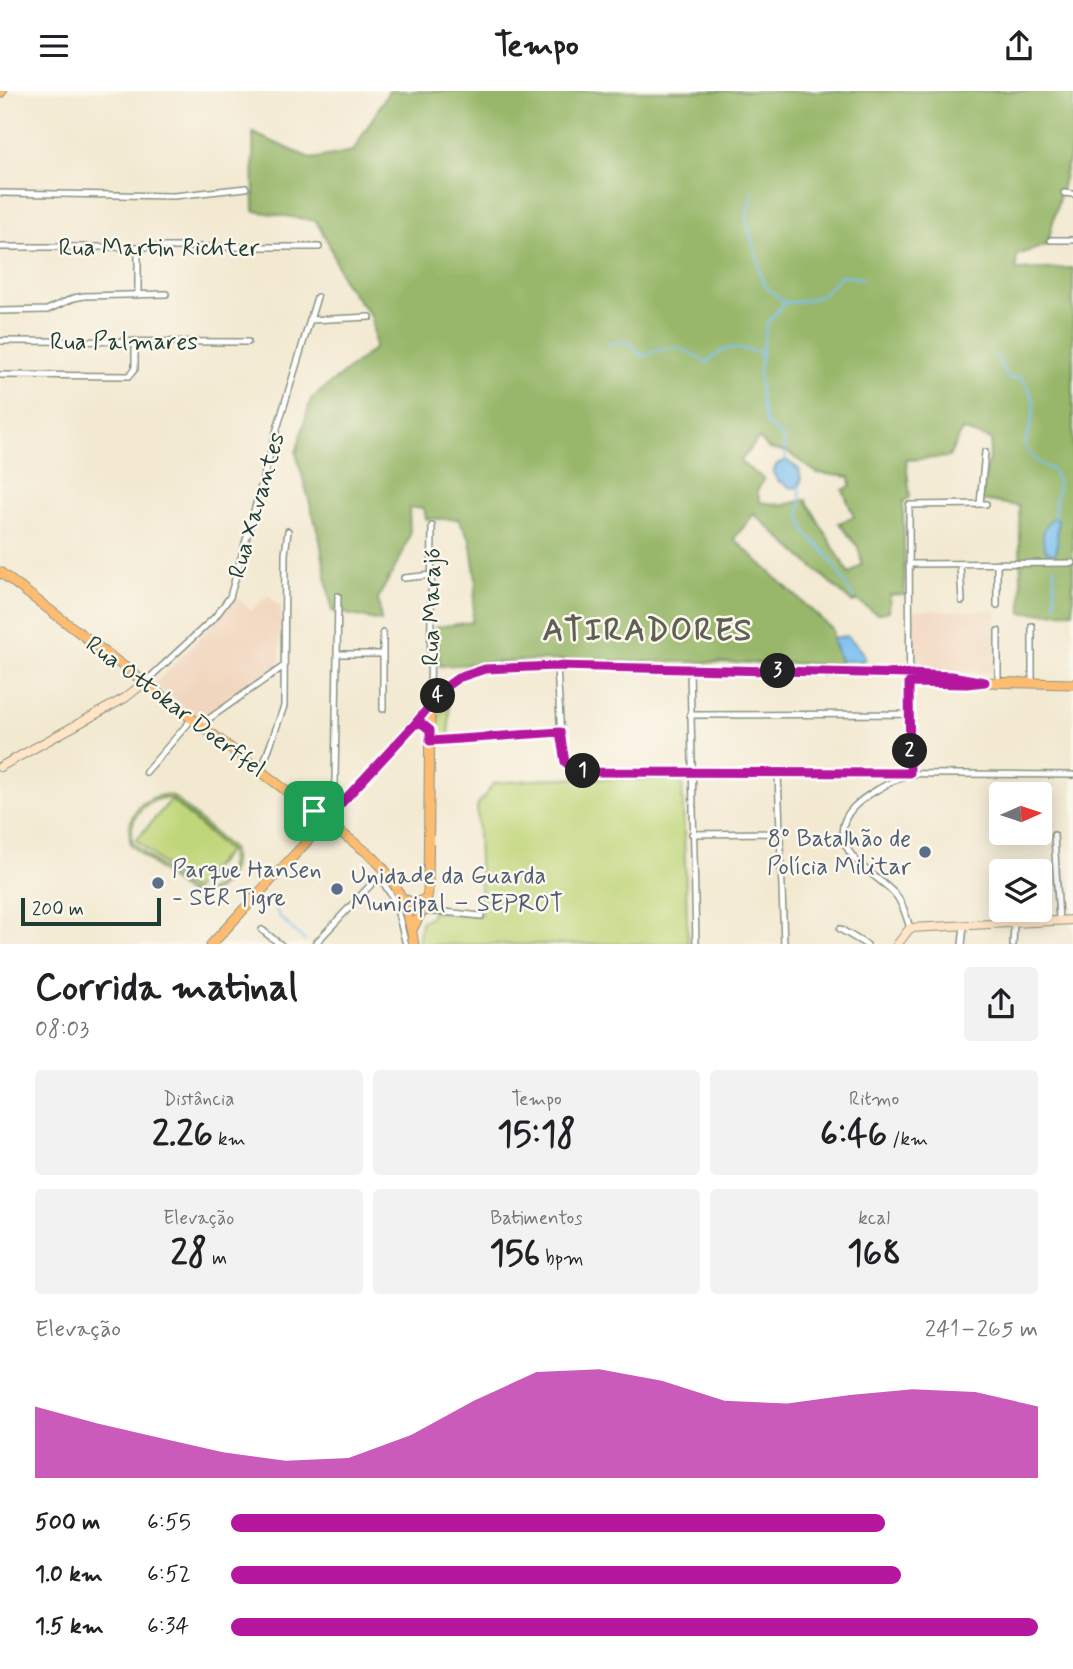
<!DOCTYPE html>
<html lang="pt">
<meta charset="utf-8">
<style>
body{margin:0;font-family:Mynerve,sans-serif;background:#f2f2f2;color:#202124;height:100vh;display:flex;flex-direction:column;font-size:26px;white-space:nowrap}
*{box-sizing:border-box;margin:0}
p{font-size:23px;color:#757577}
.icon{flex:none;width:38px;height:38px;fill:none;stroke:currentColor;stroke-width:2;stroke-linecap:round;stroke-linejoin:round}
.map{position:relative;height:853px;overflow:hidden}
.drawer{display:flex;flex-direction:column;background:#fff;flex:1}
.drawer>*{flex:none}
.needle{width:46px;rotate:87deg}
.controls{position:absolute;left:989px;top:691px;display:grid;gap:14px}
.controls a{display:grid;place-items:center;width:63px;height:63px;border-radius:7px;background:#fff;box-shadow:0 4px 18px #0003;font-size:35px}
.scale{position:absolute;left:21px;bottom:18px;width:140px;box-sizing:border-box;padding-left:7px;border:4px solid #1f3d34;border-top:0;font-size:19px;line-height:24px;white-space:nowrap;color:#1f3d34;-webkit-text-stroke:5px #fbf7ec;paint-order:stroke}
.pin{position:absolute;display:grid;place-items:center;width:60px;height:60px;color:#fff;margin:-30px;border-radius:14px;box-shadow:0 4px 10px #0006}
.km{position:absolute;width:35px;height:35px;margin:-18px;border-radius:50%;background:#222;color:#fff;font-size:19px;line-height:35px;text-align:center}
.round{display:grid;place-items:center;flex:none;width:74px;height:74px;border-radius:7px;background:#f2f2f2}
.overview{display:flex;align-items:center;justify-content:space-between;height:119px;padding:0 35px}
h1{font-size:38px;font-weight:800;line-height:52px}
.metrics{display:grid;grid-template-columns:repeat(3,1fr);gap:10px;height:119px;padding:7px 35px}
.metrics div{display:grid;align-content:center;border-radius:7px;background:#f2f2f2;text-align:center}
.metrics b{font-size:35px;font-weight:800}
.metrics small{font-size:19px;font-weight:400}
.metrics p{font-size:19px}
.chart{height:196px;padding:14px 35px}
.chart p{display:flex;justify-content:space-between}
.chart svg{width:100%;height:126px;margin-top:7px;fill:#b5179e;opacity:.7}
ul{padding:0 35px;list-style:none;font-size:23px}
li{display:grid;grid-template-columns:112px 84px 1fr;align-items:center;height:52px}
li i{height:18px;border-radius:9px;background:#b5179e}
header{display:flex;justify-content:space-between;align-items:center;height:91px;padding:0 35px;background:#fff;font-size:32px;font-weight:800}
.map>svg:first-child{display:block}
.built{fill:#f1d5bd}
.green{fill:#c0d67a;stroke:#708a57;stroke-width:2;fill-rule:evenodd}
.forest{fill:#98b76a;stroke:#5c7a4f;stroke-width:2;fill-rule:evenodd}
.water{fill:#7abff1;stroke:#4c7e92;stroke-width:2}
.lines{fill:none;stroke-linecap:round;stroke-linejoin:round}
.stream{stroke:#7abff1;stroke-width:2}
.street-casing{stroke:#899382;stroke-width:8}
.secondary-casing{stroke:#899382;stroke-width:10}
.primary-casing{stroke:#899382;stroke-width:11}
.street{stroke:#fff;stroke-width:5}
.secondary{stroke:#ffe4c6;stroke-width:8}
.primary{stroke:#febc70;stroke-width:9}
.route-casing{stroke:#fff;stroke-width:14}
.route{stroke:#b5179e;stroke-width:9}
.service-dot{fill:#5c6f8a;stroke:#fbf7ec;stroke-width:2.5}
.labels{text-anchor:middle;stroke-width:5;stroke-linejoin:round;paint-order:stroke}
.street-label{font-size:24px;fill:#1f3d34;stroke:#fbf7ec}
.service-label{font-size:24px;fill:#4e5e75;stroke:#fbf7ec;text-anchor:start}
.district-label{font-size:32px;font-weight:bold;letter-spacing:2px;fill:#5f5f55;stroke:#fbf7ec}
</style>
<header><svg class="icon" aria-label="menu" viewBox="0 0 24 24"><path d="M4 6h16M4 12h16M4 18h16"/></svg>Tempo<svg class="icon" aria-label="share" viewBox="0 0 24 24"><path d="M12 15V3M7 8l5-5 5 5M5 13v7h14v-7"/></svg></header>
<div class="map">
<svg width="1073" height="854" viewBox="0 0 1073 854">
<rect width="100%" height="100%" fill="#fbf7ec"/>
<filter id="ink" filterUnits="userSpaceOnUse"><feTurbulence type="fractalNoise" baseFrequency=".0143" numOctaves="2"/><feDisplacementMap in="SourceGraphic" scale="14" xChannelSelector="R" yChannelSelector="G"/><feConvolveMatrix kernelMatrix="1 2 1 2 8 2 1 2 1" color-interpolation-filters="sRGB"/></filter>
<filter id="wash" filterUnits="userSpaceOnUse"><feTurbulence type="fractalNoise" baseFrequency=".00686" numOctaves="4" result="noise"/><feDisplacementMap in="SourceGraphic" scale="28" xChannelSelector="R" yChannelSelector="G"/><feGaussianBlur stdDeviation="1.57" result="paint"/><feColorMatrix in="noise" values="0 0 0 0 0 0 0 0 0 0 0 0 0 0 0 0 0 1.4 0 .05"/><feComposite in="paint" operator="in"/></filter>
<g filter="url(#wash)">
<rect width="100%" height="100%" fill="#f3e9d1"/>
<path class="built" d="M 234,503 L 251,520 L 268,504 L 281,517 L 280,569 L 279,573 L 205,629 L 201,629 L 154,593 L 218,529 Z
M 912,519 L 996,520 L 997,582 L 919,579 L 914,571 Z"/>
<path class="green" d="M 449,615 L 449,645 L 434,645 L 434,630 Z
M 557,687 L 682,689 L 688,853 L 418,854 L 421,831 L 431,825 L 431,821 L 481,825 L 477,715 L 494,692 Z
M 163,704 L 173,705 L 233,759 C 236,787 219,805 191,806 L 131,754 C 125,728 137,709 163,704 ZM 163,707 L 172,708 L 230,760 C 233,785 217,803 192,803 L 133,752 C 128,729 140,712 163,707 Z
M 171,709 L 228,760 L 193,800 L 136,749 Z"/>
<path class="forest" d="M 389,0 L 1073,0 L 1073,52 L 1047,154 L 1017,164 L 1016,179 L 1073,177 L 1073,521 L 1022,522 L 1019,415 L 981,409 L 992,349 L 962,339 L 949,366 L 906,369 L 910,406 L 903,411 L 905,504 L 890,504 L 889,520 L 877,523 L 856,509 L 853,512 L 754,423 L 734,448 L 833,539 L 833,551 L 841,573 L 531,569 L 440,575 L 436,536 L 472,531 L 476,489 L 470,448 L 458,428 L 426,428 L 424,417 L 409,417 L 410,443 L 402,464 L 378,507 L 381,530 L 332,520 L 320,449 L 296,362 L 311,308 L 375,257 L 372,226 L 343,190 L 329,153 L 316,130 L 254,120 L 253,42 L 312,68 L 353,60 ZM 759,347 L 769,358 L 787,361 L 817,382 L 850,386 L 851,395 L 843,399 L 854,426 L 839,432 L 858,456 L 862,473 L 849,483 L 806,409 L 783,414 L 760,411 L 757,400 L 764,388 L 740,371 Z"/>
<path class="water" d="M 786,369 L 799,378 L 801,389 L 799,396 L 791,397 L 777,389 L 773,381 L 777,373 Z
M 1054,426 L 1058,429 L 1057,460 L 1053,463 L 1047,461 C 1040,448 1042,435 1054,426 Z
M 846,545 C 855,551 861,557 865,567 L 864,570 L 840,570 L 833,550 L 834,547 Z"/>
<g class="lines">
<path class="stream" d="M 753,99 L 746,127 L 764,194 L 784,211
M 609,253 L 629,250 L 642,265 C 674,254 677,251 706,272 C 731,250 732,258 761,261
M 996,265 L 1008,287 L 1021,287 C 1043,313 1032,325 1025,354 L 1034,368 L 1054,381 L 1058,392 L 1054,426
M 786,369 L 784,348 L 766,332 L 761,311 L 759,278 L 767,232 L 785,212 C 817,208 820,209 841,184 L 862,188
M 799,396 L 801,410 L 799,424 L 807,443 L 827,463 L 854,507
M 1053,463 L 1053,468
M 1054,476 L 1055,513
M 273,811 L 279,825 L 305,850"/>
</g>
</g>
<g filter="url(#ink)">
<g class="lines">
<defs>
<path id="street" d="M 0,102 L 174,105 L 246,97
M 1064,102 L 1073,103
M 1051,149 L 1073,149
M 0,156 L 319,156
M 138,204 L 138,156
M 0,220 L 47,219 L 74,207 L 84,205 L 166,203
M 310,229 L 370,226
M 0,250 L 248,251
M 0,284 L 129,285 L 135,278 L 135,250
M 980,413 L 985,361
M 909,473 L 1073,472
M 960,473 L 962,510
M 404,487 L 432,484
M 997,514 L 997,472
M 1032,535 L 1032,592
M 998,540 L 998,591
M 383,542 L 383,618
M 337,563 L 383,563
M 557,575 L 562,665 L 569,676 L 580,680 L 1073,684
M 690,578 L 696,854
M 144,592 L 215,526 L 230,506 L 277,338 L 317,206
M 909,592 L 973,593
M 430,611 L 432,435
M 690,624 L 910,623
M 200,634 L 284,575
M 430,650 L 560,641
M 261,680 L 284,615 L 285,463 L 288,440
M 146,681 L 192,628
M 778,682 L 784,854
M 910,683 L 909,414 L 986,413
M 906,684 C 875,699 818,724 854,767 C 866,781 883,790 895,803 C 903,812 906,825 910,837
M 335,719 L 329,706 L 335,690 L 338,505
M 692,743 L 780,742
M 1054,744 L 1059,829
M 379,785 L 395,810 L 406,854
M 422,821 L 444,821 L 481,825
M 840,838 L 867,854
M 262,839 L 281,854
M 314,854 L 379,785 L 390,784
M 962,854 L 964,834
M 1013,854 L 1014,832"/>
<path id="secondary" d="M 0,676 L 125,607 L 144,592
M 897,854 L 910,837 L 1073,829"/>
<path id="primary" d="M 0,2 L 2,0
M 0,481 L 373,766 C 398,791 409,819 414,854
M 403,808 L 415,812 L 427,807
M 412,839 L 424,816 L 428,801 L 430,614
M 211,854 C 271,788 333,724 392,658 C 412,637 438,597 462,585 C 491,571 526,575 557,575 L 935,584 L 985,591 L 1073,593"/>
</defs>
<use href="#street" class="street-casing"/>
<use href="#secondary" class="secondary-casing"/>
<use href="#primary" class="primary-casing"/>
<use href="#street" class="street"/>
<use href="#secondary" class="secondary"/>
<use href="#primary" class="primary"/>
</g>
</g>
<g class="lines" filter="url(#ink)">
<defs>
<path id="route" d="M 314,720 L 335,719 L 414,634 L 421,632 L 430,639 L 430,650 L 560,641 L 565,671 L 575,679 L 587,681 L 910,682 L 909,592 L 967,593 L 985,591 L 952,585 L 909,583 L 556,575 L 485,578 L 458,587 L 444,597 L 414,634 L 326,729 L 314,720"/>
</defs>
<use href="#route" class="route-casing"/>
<use href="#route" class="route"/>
</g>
<g class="service-dot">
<circle cx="925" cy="761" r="7"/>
<circle cx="158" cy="792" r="7"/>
<circle cx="337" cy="798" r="7"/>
</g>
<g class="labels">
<g class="street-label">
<text x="159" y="164">Rua Martin Richter</text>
<text x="124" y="258">Rua Palmares</text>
<text transform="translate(256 414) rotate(-74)" y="8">Rua Xavantes</text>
<text transform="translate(431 516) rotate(-89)" y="8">Rua Marajó</text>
<text transform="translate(176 615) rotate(37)" y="8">Rua Ottokar Doerffel</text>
</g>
<g class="service-label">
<text x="911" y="755" text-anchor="end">8º Batalhão de<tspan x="911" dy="28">Polícia Militar</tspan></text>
<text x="172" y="786">Parque Hansen<tspan x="172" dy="28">- SER Tigre</tspan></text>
<text x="351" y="792">Unidade da Guarda<tspan x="351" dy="28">Municipal – SEPROT</tspan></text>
</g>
<g class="district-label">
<text x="648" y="549">ATIRADORES</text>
</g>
</g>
</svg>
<div class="controls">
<a><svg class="needle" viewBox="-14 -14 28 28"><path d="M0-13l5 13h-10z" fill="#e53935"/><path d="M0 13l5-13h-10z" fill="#757577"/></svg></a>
<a><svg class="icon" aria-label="layers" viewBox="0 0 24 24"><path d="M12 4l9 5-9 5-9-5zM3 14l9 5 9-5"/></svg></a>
</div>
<div class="scale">200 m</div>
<div class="pin" style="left:314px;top:720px;background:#1e9e55"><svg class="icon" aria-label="arrive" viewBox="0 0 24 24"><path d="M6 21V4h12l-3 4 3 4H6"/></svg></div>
<b class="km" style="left:583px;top:680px">1</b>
<b class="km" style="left:910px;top:660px">2</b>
<b class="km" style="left:778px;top:580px">3</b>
<b class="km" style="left:438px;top:605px">4</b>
</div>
<section class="drawer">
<div class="overview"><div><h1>Corrida matinal</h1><p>08:03</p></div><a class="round"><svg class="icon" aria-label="share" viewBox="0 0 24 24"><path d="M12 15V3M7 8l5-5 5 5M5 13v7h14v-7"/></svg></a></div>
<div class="metrics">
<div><p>Distância</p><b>2.26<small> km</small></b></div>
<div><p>Tempo</p><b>15:18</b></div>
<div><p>Ritmo</p><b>6:46<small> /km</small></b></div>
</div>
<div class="metrics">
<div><p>Elevação</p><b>28<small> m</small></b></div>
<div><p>Batimentos</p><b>156<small> bpm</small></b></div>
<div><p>kcal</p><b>168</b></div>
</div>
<div class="chart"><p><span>Elevação</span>241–265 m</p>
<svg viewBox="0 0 160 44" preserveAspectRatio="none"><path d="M0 44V19L10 25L20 30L30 35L40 38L50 37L60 29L70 17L80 7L90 6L100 10L110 17L120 18L130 15L140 13L150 14L160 19V44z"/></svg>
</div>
<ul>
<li><b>500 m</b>6:55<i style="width:81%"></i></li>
<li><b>1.0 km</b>6:52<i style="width:83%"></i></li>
<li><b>1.5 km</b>6:34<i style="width:100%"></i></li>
</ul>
</section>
